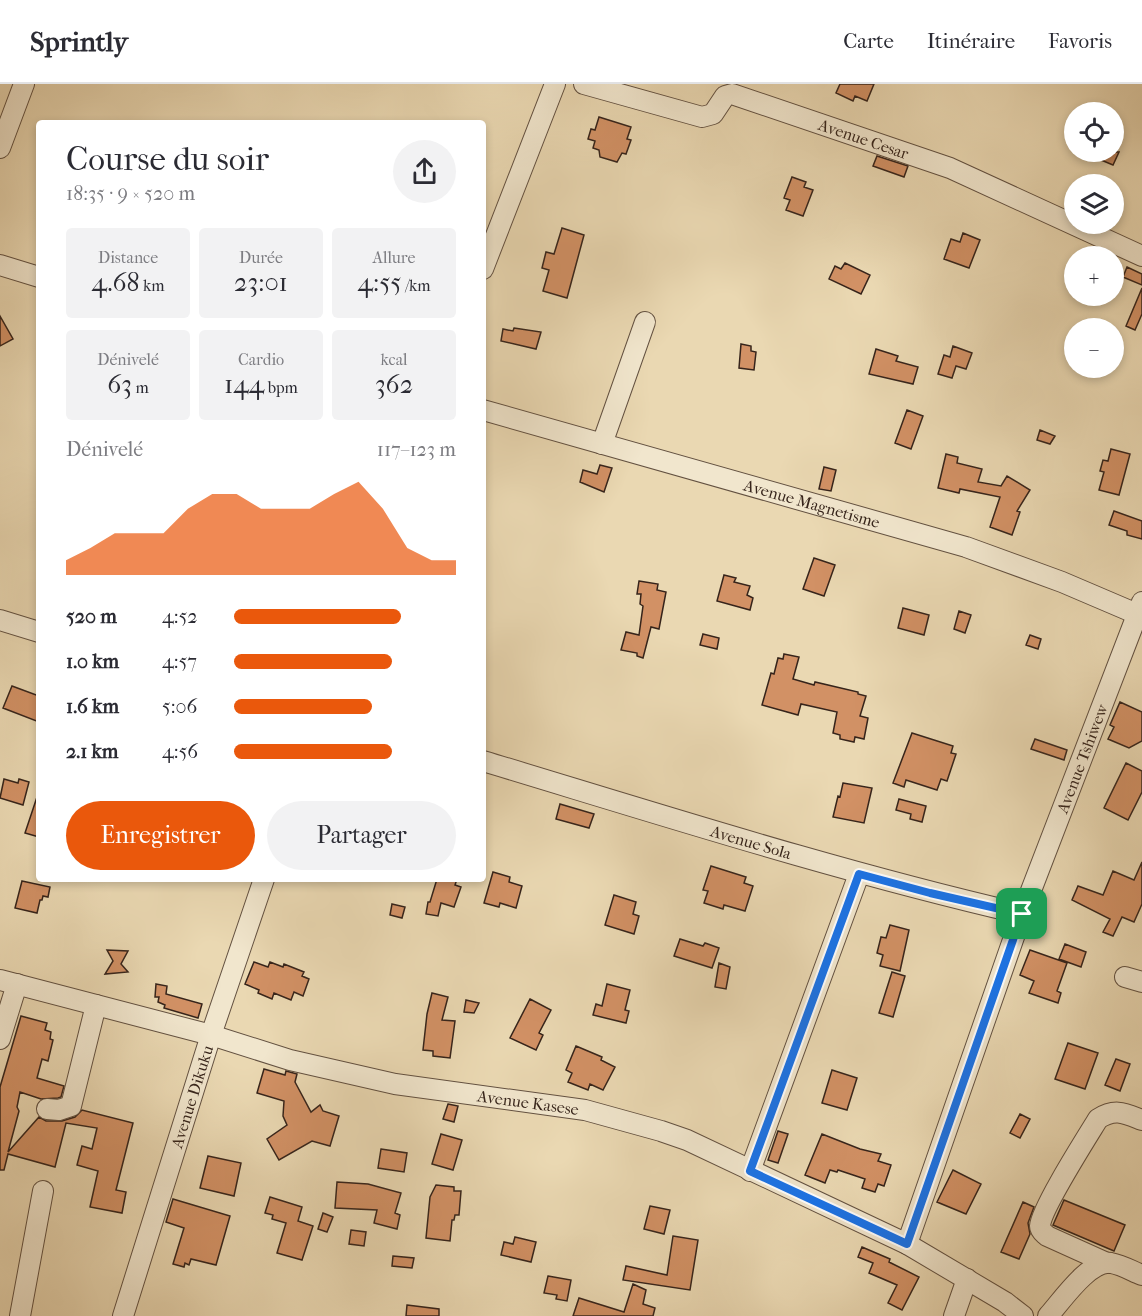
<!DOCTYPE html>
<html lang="fr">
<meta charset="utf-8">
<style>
body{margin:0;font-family:"IM FELL French Canon",serif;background:#f2f2f3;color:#2b2b33;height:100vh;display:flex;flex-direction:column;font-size:22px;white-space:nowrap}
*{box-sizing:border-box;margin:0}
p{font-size:20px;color:#7c7c81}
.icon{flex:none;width:33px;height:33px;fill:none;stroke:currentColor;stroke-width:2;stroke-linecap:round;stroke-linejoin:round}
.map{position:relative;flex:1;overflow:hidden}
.drawer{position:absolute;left:36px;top:36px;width:450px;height:762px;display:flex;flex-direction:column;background:#fff;border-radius:6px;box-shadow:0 3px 9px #0003}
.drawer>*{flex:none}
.controls{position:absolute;left:1064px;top:18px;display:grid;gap:12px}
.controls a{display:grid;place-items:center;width:60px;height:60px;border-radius:50%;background:#fff;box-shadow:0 3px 9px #0003;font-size:30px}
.pin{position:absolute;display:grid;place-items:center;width:51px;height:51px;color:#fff;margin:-26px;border-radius:12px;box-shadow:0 3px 9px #0006}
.round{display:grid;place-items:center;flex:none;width:63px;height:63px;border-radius:32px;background:#f2f2f3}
.headline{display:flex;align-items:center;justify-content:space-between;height:102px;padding:0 30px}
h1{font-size:33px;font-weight:600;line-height:45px}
.metrics{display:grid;grid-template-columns:repeat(3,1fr);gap:9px;height:102px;padding:6px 30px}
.metrics div{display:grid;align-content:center;border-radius:6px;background:#f2f2f3;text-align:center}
.metrics b{font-size:26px;font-weight:600}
.metrics small{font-size:16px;font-weight:400}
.metrics p{font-size:16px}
.chart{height:168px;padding:12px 30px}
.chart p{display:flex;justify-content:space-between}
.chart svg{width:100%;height:108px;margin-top:6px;fill:#ea580c;opacity:.7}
.action{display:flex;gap:12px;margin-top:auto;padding:12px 30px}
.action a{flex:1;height:69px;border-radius:36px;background:#ea580c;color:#fff;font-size:24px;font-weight:600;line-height:69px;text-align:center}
.action a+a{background:#f2f2f3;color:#2b2b33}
ul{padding:0 30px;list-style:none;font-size:20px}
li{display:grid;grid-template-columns:96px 72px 1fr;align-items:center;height:45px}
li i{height:15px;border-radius:8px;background:#ea580c}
header{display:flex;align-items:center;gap:36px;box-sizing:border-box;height:84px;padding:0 30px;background:#fff;border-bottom:2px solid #e1e1e2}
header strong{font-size:28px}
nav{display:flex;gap:33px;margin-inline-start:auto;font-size:21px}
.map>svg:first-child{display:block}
.building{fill:#d29165;stroke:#36241b;stroke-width:1.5}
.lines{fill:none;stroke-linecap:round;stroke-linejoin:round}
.minor-casing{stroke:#635141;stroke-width:22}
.minor{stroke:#f1e6cd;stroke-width:20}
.route-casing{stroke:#fff;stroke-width:12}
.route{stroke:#1a73e8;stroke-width:8}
.labels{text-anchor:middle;stroke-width:4.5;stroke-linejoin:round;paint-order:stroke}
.street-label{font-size:16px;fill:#36241b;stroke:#f1e6cd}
</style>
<header>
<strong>Sprintly</strong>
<nav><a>Carte</a><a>Itinéraire</a><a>Favoris</a></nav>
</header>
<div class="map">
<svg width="1142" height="1232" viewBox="0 0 1142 1232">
<rect width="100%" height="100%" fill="#ead8b2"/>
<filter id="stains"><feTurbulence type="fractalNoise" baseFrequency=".00333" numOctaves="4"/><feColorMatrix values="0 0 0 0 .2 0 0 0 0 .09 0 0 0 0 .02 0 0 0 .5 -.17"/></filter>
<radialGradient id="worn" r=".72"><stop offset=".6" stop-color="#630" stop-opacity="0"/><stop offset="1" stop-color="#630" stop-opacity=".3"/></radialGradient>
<path class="building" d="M 840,0 L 874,0 L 867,17 L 855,12 L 853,17 L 836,9 Z
M 599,33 L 631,43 L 627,55 L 631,56 L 626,70 L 622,69 L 617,78 L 600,73 L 599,66 L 593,64 L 595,57 L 588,55 L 591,45 L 595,46 Z
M 1082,68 L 1119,68 L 1113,81 Z
M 877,72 L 908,82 L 904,93 L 873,82 Z
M 792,93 L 806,98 L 804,103 L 813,106 L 803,132 L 786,126 L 790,116 L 784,114 Z
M 562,144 L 584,151 L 567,214 L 543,207 L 549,186 L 542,184 L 546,168 L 554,170 Z
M 963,149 L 980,156 L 969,184 L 944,175 L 951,155 L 960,158 Z
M 845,179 L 870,191 L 861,210 L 829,195 L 835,182 L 841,185 Z
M 1127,183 L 1142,190 L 1142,201 L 1123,193 Z
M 1142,204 L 1142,230 L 1135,246 L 1126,242 Z
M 0,232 L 13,255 L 0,262 Z
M 514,244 L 541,248 L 536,265 L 501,257 L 503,245 L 513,247 Z
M 741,260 L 751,262 L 751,267 L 756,268 L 754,286 L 739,284 Z
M 953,262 L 972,269 L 966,285 L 956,282 L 952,294 L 938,290 L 944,271 L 950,273 Z
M 876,265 L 898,272 L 896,277 L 918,283 L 913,300 L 869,290 Z
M 907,326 L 923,332 L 911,365 L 895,359 Z
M 1040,346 L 1055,352 L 1050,360 L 1037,356 Z
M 1111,365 L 1130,370 L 1119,411 L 1099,406 L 1104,388 L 1100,387 L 1103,376 L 1108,377 Z
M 946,370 L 958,373 L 957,379 L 982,385 L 978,398 L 1001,402 L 1007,392 L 1030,406 L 1017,427 L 1020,428 L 1012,451 L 990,443 L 1000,413 L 960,405 L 959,409 L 938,404 Z
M 600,381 L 612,384 L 604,408 L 580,398 L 583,386 L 597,390 Z
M 824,383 L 836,386 L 831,407 L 819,405 Z
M 1114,427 L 1142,437 L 1142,455 L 1127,451 L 1127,447 L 1109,441 Z
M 814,474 L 835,481 L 824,512 L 803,505 Z
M 724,491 L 736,494 L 734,498 L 750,502 L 747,511 L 753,514 L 750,526 L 717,517 Z
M 639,497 L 658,500 L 657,506 L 666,508 L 659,545 L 651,543 L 643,574 L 637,572 L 637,569 L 621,566 L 626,548 L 639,551 L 643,522 L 640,520 L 641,510 L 637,510 Z
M 903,524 L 929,531 L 924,551 L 898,544 Z
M 959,527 L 971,531 L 965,549 L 954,545 Z
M 703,550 L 719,554 L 717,565 L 700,561 Z
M 1030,551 L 1041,555 L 1038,565 L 1026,561 Z
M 784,570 L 799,573 L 793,595 L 814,601 L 815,598 L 858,608 L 858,610 L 866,612 L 860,632 L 868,634 L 864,655 L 855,653 L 854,658 L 840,655 L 840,651 L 833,649 L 837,628 L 801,620 L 798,631 L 762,621 L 771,589 L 774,590 L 778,574 L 783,575 Z
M 12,602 L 39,612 L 39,638 L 3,624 Z
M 1120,618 L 1142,628 L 1142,657 L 1129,664 L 1108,655 L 1114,643 L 1110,641 Z
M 912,649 L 953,662 L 951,669 L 956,670 L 947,697 L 941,695 L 937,706 L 906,696 L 904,703 L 893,699 Z
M 1035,655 L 1067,666 L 1064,676 L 1031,665 Z
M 1126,679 L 1142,687 L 1142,708 L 1128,736 L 1104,724 Z
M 4,695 L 18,699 L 19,695 L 29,698 L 23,721 L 0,714 Z
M 843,699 L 872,704 L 864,739 L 833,733 L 838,712 L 840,713 Z
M 37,713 L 39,713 L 39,753 L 25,749 Z
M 899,715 L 926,722 L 922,738 L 910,735 L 911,730 L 896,726 Z
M 560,720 L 594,730 L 589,744 L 556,735 Z
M 1142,778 L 1142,820 L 1134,838 L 1122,833 L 1113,852 L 1103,848 L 1110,835 L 1072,816 L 1078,802 L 1103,811 L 1113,787 L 1134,796 Z
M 711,782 L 746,793 L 744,799 L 753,802 L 745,827 L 724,821 L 723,825 L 704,819 L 708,807 L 703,806 Z
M 493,788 L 510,793 L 509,798 L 522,802 L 516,824 L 500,819 L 499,823 L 484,819 Z
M 437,795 L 457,795 L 455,801 L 461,803 L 454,823 L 441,819 L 438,832 L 426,830 L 428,818 L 430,818 Z
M 22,797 L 50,803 L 48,813 L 43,812 L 42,816 L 40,816 L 37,829 L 15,824 Z
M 614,811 L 636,818 L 633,830 L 639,832 L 634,850 L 605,841 Z
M 392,820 L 405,823 L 402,834 L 390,831 Z
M 890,841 L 909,846 L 900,887 L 880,882 L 883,871 L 877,869 L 881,853 L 886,854 Z
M 680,855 L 703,862 L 705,859 L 719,864 L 712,884 L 674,872 Z
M 1065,860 L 1086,868 L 1081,883 L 1059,875 Z
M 107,866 L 128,867 L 121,880 L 128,888 L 105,890 L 113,877 Z
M 1030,866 L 1067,879 L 1057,907 L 1061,909 L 1058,919 L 1029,909 L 1034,897 L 1020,891 Z
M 254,878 L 268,883 L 270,878 L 283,883 L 284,880 L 304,888 L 302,892 L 309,895 L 303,912 L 294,908 L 291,916 L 274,909 L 272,915 L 258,909 L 259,906 L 245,900 Z
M 719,879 L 730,883 L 726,905 L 715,903 Z
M 892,888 L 905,892 L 893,933 L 879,929 Z
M 156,900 L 167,902 L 166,910 L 202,920 L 198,934 L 164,924 L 165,921 L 158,918 L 159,913 L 155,913 Z
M 607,900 L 630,906 L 625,926 L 629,927 L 626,939 L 593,931 L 596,920 L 602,922 Z
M 432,909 L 448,913 L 442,936 L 455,937 L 450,974 L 433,972 L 433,967 L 423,966 L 427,930 Z
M 530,915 L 551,926 L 539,949 L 543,951 L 536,966 L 510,954 Z
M 466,916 L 479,919 L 474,929 L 464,928 Z
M 21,932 L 47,939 L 45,946 L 51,948 L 50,955 L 53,956 L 48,977 L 42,975 L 37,994 L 64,1002 L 61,1013 L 58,1014 L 41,1015 L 20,1008 L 17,1023 L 19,1027 L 8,1068 L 39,1033 L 46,1037 L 62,1037 L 75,1033 L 82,1026 L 133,1039 L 116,1106 L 126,1108 L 122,1129 L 90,1123 L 98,1087 L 77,1081 L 82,1062 L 92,1065 L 97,1044 L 66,1039 L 55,1083 L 8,1070 L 4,1086 L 0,1086 L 0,1003 Z
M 1068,959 L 1098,969 L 1085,1005 L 1055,995 Z
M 576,962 L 602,973 L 601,976 L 615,983 L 603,1006 L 590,1000 L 588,1006 L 568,998 L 572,989 L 566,986 Z
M 1116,975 L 1130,980 L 1120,1007 L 1105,1001 Z
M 264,985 L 285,991 L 286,987 L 297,990 L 295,998 L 311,1028 L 320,1021 L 323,1027 L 339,1032 L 330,1062 L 312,1057 L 279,1076 L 267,1055 L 287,1041 L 283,1032 L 284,1017 L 257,1009 Z
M 832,986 L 857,994 L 847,1026 L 822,1019 Z
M 448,1020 L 458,1022 L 454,1038 L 443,1035 Z
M 1020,1030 L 1030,1035 L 1020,1054 L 1010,1049 Z
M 778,1047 L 788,1050 L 778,1079 L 768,1076 Z
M 441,1050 L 462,1056 L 453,1086 L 432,1080 Z
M 822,1050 L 860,1065 L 881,1070 L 878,1077 L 891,1081 L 884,1102 L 878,1100 L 875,1108 L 862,1104 L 865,1095 L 838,1086 L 837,1088 L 830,1086 L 825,1099 L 805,1091 Z
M 381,1065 L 407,1069 L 404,1088 L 378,1084 Z
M 208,1072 L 241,1079 L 234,1112 L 200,1104 Z
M 953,1086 L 981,1100 L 966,1130 L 937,1118 Z
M 337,1098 L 368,1100 L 401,1109 L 395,1129 L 400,1131 L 397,1145 L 374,1139 L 377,1126 L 335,1124 Z
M 436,1101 L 454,1103 L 454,1107 L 461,1107 L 459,1131 L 455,1131 L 454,1136 L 452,1136 L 450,1157 L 426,1154 L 430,1113 Z
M 270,1113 L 302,1123 L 298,1137 L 313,1142 L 302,1176 L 277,1169 L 286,1139 L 272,1135 L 273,1131 L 265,1129 Z
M 173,1115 L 230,1132 L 216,1181 L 191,1175 L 189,1181 L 185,1179 L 184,1183 L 173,1180 L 184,1144 L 166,1138 Z
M 1064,1116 L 1125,1141 L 1114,1167 L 1053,1141 Z
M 1023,1118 L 1034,1123 L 1028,1139 L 1030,1150 L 1019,1175 L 1001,1168 Z
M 650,1122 L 670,1126 L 664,1150 L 644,1145 Z
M 323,1129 L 333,1133 L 327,1148 L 318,1145 Z
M 351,1146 L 366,1148 L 364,1162 L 349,1160 Z
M 673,1152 L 698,1156 L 690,1206 L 623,1196 L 626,1182 L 667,1191 Z
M 515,1153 L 536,1158 L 531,1178 L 501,1171 L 504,1158 L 513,1160 Z
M 862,1163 L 890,1175 L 889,1178 L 919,1193 L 902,1226 L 888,1219 L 897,1201 L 869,1189 L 873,1179 L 858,1173 Z
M 393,1172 L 414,1174 L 412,1184 L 392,1182 Z
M 548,1192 L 571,1196 L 567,1217 L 556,1215 L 557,1211 L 544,1209 Z
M 633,1200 L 646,1206 L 643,1220 L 655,1224 L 653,1232 L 573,1232 L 579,1214 L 624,1228 Z
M 407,1221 L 439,1225 L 439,1232 L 406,1232 Z"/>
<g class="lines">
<defs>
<g id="minor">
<path id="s1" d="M 584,0 L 702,33 L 713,30 L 725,12 L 732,10 L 950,84 L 1142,172"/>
<path d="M 0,64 L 24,0"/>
<path d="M 0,181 L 39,193"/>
<path d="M 483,185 L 555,0"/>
<path id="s2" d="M 483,326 L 966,463 L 1062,498 L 1137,530"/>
<path d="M 602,360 L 645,238"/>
<path d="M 0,536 L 39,548"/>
<path id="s3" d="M 483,677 C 662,731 840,788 1022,830"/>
<path d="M 1125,893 L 1142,898"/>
<path id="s4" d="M 0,896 L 211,951 L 290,976 L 395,1000 L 585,1026 L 661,1047 L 687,1056 L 907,1160 L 1005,1218 L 1023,1232"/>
<path d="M 0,955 L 17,900"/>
<path d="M 47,1025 L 59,1026 L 71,1022 L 96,921"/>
<path d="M 750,1087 L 859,790"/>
<path id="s5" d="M 907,1160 L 1022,830 L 1142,518"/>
<path d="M 1107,1179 L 1047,1152 C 1044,1149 1040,1147 1040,1142 C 1041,1125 1087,1053 1098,1035 C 1115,1024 1124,1029 1142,1036"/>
<path d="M 20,1232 L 43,1107"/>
<path id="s6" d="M 123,1232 L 211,951 L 264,795"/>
<path d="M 954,1232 L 967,1195"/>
<path d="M 1048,1232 C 1061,1218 1089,1176 1111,1179 C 1122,1181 1132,1187 1142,1191"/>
</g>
</defs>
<use href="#minor" class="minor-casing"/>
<use href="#minor" class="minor"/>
</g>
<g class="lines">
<defs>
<path id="route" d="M 859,790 L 930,809 L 1022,830 L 907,1160 L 750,1087 Z"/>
</defs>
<use href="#route" class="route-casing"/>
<use href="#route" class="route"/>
</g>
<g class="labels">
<g class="street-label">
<text dy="6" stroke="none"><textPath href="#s1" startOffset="302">Avenue Cesar</textPath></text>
<text dy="6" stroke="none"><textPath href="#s2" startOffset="342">Avenue Magnetisme</textPath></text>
<text dy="6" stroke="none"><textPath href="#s5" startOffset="516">Avenue Tshiwew</textPath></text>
<text dy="6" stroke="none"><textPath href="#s3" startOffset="280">Avenue Sola</textPath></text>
<text dy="6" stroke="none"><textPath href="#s6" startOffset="230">Avenue Dikuku</textPath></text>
<text dy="6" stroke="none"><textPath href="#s4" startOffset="543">Avenue Kasese</textPath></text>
</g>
</g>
<rect width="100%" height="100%" filter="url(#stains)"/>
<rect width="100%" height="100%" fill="url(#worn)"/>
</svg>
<div class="controls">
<a><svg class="icon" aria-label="locate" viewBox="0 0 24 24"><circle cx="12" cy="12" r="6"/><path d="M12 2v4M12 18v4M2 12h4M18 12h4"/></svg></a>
<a><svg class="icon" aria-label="layers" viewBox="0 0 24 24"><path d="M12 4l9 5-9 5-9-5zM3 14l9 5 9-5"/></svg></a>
<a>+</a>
<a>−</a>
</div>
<div class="pin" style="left:1022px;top:830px;background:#1e9e55"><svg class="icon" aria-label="arrive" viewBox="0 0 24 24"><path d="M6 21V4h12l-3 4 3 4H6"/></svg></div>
<section class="drawer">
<div class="headline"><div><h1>Course du soir</h1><p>18:35 · 9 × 520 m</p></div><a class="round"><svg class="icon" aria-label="share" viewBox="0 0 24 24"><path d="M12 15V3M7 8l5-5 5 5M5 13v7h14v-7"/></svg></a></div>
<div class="metrics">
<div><p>Distance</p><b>4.68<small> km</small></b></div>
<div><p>Durée</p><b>23:01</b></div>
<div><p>Allure</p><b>4:55<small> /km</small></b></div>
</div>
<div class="metrics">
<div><p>Dénivelé</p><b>63<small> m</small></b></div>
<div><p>Cardio</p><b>144<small> bpm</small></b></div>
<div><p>kcal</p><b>362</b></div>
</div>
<div class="chart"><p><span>Dénivelé</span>117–123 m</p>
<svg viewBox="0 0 160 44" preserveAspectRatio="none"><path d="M0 44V38L10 33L20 27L30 27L40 27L50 17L60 11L70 11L80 17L90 17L100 17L110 11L120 6L130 17L140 33L150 38L160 38V44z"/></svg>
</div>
<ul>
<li><b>520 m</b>4:52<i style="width:75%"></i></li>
<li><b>1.0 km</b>4:57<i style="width:71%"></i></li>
<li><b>1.6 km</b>5:06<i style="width:62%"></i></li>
<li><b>2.1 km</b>4:56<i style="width:71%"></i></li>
</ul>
<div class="action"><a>Enregistrer</a><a>Partager</a></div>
</section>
</div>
